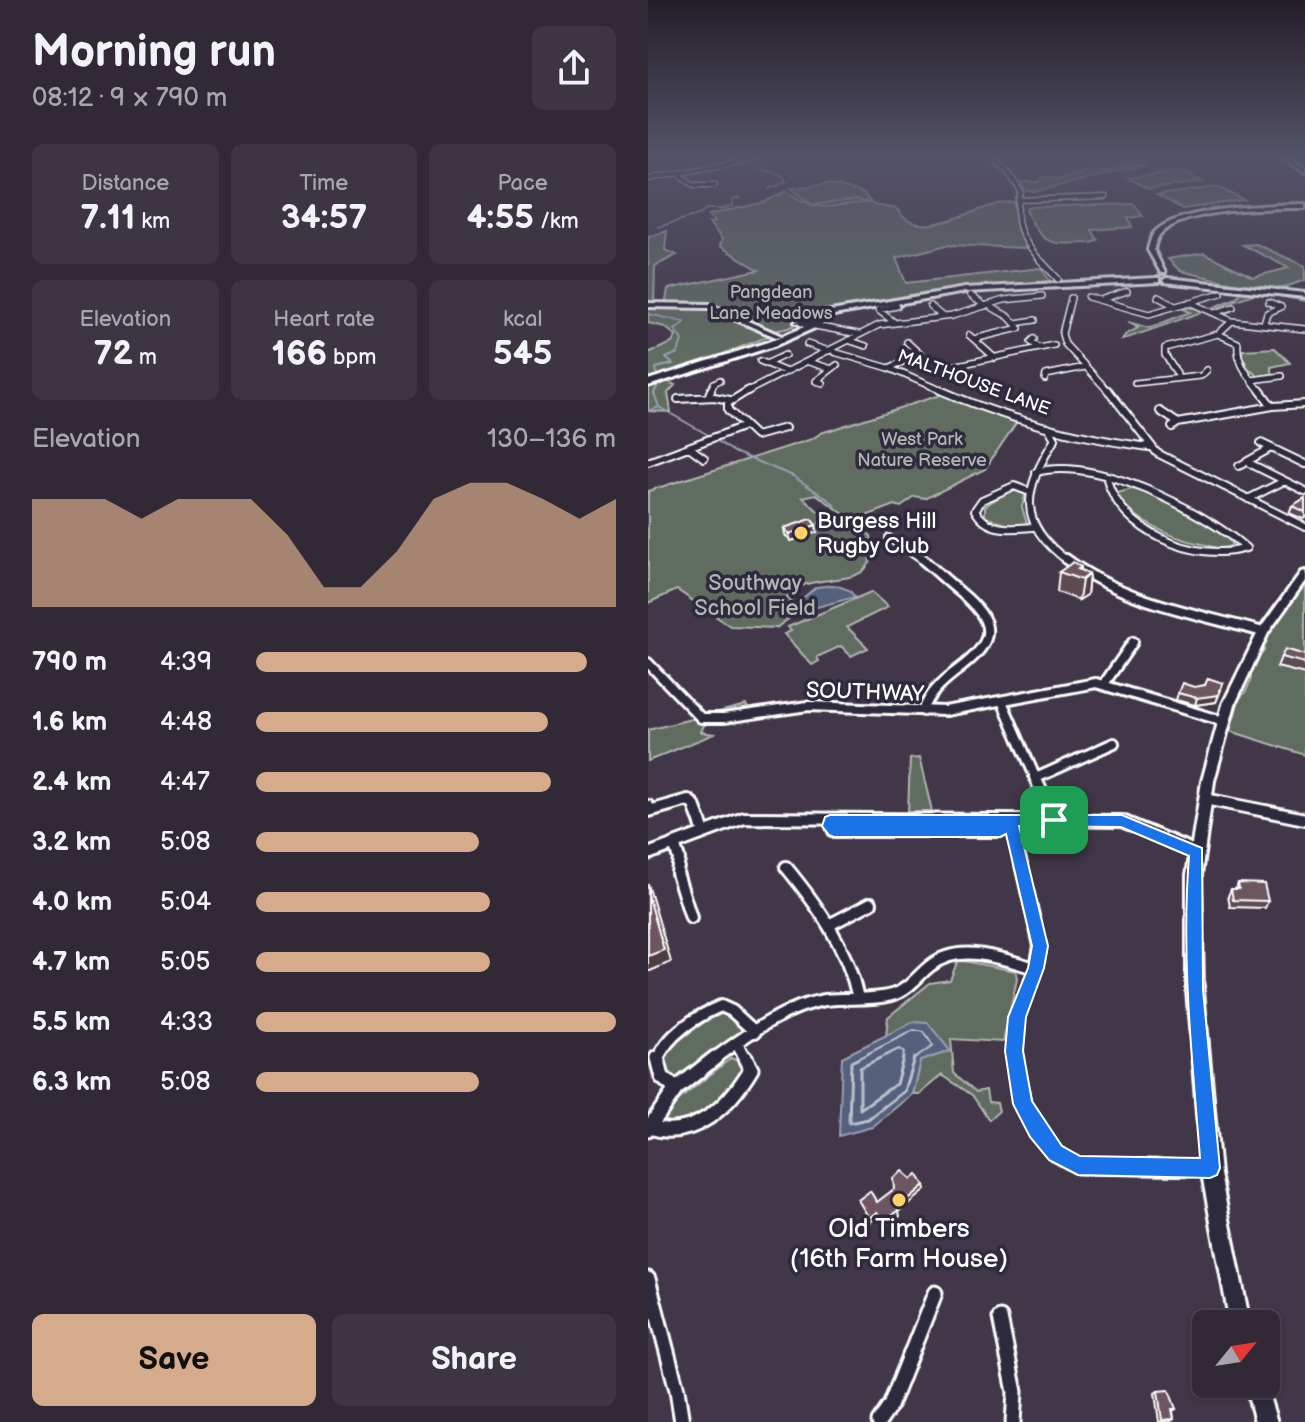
<!DOCTYPE html>
<meta charset="utf-8">
<style>
body{margin:0;font-family:"Balsamiq Sans",sans-serif;background:#3d3542;color:#f1f3f6;height:100vh;display:flex;flex-direction:column;font-size:30px;white-space:nowrap}
*{box-sizing:border-box;margin:0}
p{font-size:26px;color:#a8a6ad}
.icon{flex:none;width:44px;height:44px;fill:none;stroke:currentColor;stroke-width:2;stroke-linecap:round;stroke-linejoin:round}
.map{position:relative;flex:1;overflow:hidden}
.panel{display:flex;flex-direction:column;background:#322936;width:648px}
.panel>*{flex:none}
.needle{width:52px;rotate:60deg}
.controls{position:absolute;left:544px;top:1310px;display:grid;gap:16px}
.controls a{display:grid;place-items:center;width:88px;height:88px;border-radius:12px;background:#322936;box-shadow:0 2px 6px #0004,0 0 0 2px #4d4551;font-size:40px}
.pin{position:absolute;display:grid;place-items:center;width:68px;height:68px;color:#fff;margin:-34px;border-radius:16px;box-shadow:0 4px 12px #0006}
.round{display:grid;place-items:center;flex:none;width:84px;height:84px;border-radius:12px;background:#3d3542}
.head{display:flex;align-items:center;justify-content:space-between;height:136px;padding:0 32px}
h1{font-size:44px;font-weight:600;line-height:60px}
.stats{display:grid;grid-template-columns:repeat(3,1fr);gap:12px;height:136px;padding:8px 32px}
.stats div{display:grid;align-content:center;border-radius:12px;background:#3d3542;text-align:center}
.stats b{font-size:34px;font-weight:600}
.stats small{font-size:22px;font-weight:400}
.stats p{font-size:22px}
.chart{height:224px;padding:16px 32px}
.chart p{display:flex;justify-content:space-between}
.chart svg{width:100%;height:144px;margin-top:8px;fill:#d6ab8b;opacity:.7}
.button{display:flex;gap:16px;margin-top:auto;padding:16px 32px}
.button a{flex:1;height:92px;border-radius:12px;background:#d6ab8b;color:#111;font-size:32px;font-weight:600;line-height:92px;text-align:center}
.button a+a{background:#3d3542;color:#f1f3f6}
ul{padding:0 32px;list-style:none;font-size:26px}
li{display:grid;grid-template-columns:128px 96px 1fr;align-items:center;height:60px}
li i{height:20px;border-radius:10px;background:#d6ab8b}
main{display:flex;flex:1;min-height:0}
.map>svg:first-child{display:block}
.green{fill:#616c61;stroke:#b0b6b0;stroke-width:2}
.water{fill:#54617d;stroke:#98a0b1;stroke-width:2}
.lines{fill:none;stroke-linecap:round;stroke-linejoin:round}
.shore-far1{stroke:#bbc0cb;stroke-width:2}
.shore{stroke:#bbc0cb;stroke-width:3}
.stream-far1{stroke:#98a0b1;stroke-width:2}
.stream{stroke:#98a0b1;stroke-width:3}
.street-far5-casing{stroke:#fff;stroke-width:7}
.street-far4-casing{stroke:#fff;stroke-width:8}
.street-far3-casing{stroke:#fff;stroke-width:10}
.street-far2-casing{stroke:#fff;stroke-width:14}
.street-far1-casing{stroke:#fff;stroke-width:16}
.street-casing{stroke:#fff;stroke-width:19}
.secondary-casing{stroke:#fff;stroke-width:6}
.primary-casing{stroke:#fff;stroke-width:6}
.street-far5{stroke:#2f2a3d;stroke-width:4}
.street-far4{stroke:#2f2a3d;stroke-width:5}
.street-far3{stroke:#2f2a3d;stroke-width:6}
.street-far2{stroke:#2f2a3d;stroke-width:8}
.street-far1{stroke:#2f2a3d;stroke-width:10}
.street{stroke:#2f2a3d;stroke-width:13}
.secondary{fill:#2f2a3d;fill-rule:evenodd}
.primary{fill:#2f2a3d;fill-rule:evenodd}
.wall{fill:#5f4a53;stroke:#fff;stroke-width:2}
.shaded-wall{fill:#4d3c43;stroke:#fff;stroke-width:2}
.building{fill:#6e5660;stroke:#fff;stroke-width:2}
.route{fill:#1a73e8;stroke:#fff;stroke-width:2;fill-rule:evenodd}
.poi-dot{fill:#ffd166;stroke:#2f2a3d;stroke-width:3}
.labels{text-anchor:middle;stroke-width:7;stroke-linejoin:round;paint-order:stroke}
.far-park-label{font-size:18px;fill:#b0b6b0;stroke:#2f2a3d}
.far-street-label{font-size:18px;fill:#fff;stroke:#2f2a3d}
.poi-label{font-size:22px;fill:#fff;stroke:#2f2a3d;text-anchor:start}
.park-label{font-size:22px;fill:#b0b6b0;stroke:#2f2a3d}
.street-label{font-size:22px;fill:#fff;stroke:#2f2a3d}
.near-poi-label{font-size:26px;fill:#fff;stroke:#2f2a3d}
</style>
<main>
<section class="panel">
<div class="head"><div><h1>Morning run</h1><p>08:12 · 9 × 790 m</p></div><a class="round"><svg class="icon" aria-label="share" viewBox="0 0 24 24"><path d="M12 15V3M7 8l5-5 5 5M5 13v7h14v-7"/></svg></a></div>
<div class="stats">
<div><p>Distance</p><b>7.11<small> km</small></b></div>
<div><p>Time</p><b>34:57</b></div>
<div><p>Pace</p><b>4:55<small> /km</small></b></div>
</div>
<div class="stats">
<div><p>Elevation</p><b>72<small> m</small></b></div>
<div><p>Heart rate</p><b>166<small> bpm</small></b></div>
<div><p>kcal</p><b>545</b></div>
</div>
<div class="chart"><p><span>Elevation</span>130–136 m</p>
<svg viewBox="0 0 160 44" preserveAspectRatio="none"><path d="M0 44V11L10 11L20 11L30 17L40 11L50 11L60 11L70 22L80 38L90 38L100 27L110 11L120 6L130 6L140 11L150 17L160 11V44z"/></svg>
</div>
<ul>
<li><b>790 m</b>4:39<i style="width:92%"></i></li>
<li><b>1.6 km</b>4:48<i style="width:81%"></i></li>
<li><b>2.4 km</b>4:47<i style="width:82%"></i></li>
<li><b>3.2 km</b>5:08<i style="width:62%"></i></li>
<li><b>4.0 km</b>5:04<i style="width:65%"></i></li>
<li><b>4.7 km</b>5:05<i style="width:65%"></i></li>
<li><b>5.5 km</b>4:33<i style="width:100%"></i></li>
<li><b>6.3 km</b>5:08<i style="width:62%"></i></li>
</ul>
<div class="button"><a>Save</a><a>Share</a></div>
</section>
<div class="map">
<svg width="657" height="1422" viewBox="0 0 657 1422">
<rect width="100%" height="100%" fill="#423748"/>
<filter id="ink" filterUnits="userSpaceOnUse"><feTurbulence type="fractalNoise" baseFrequency=".0125" numOctaves="2"/><feDisplacementMap in="SourceGraphic" scale="16" xChannelSelector="R" yChannelSelector="G"/><feConvolveMatrix kernelMatrix="1 2 1 2 8 2 1 2 1" color-interpolation-filters="sRGB"/></filter>
<g filter="url(#ink)">
<path class="green" d="M 499,164 L 386,192 L 377,190 L 373,182 L 390,182 L 395,177 L 412,179 L 441,170 L 464,171 L 476,165 Z
M 532,171 L 555,182 L 501,189 L 480,178 Z
M 180,184 L 215,193 L 225,205 L 249,209 C 271,248 335,200 366,202 L 368,220 L 378,248 L 299,245 L 248,258 L 258,283 L 393,268 L 402,281 L 281,292 L 148,315 L 145,326 C 117,340 92,316 66,306 C 52,300 30,302 15,303 L 18,301 L 20,289 L 111,270 L 72,246 L 74,239 L 61,223 L 67,222 L 60,215 L 117,202 L 139,191 C 175,218 182,202 221,203 L 209,200 L 164,205 L 143,188 Z
M 569,187 L 596,200 L 535,209 L 509,195 Z
M 486,204 L 495,216 L 480,218 L 484,227 L 444,230 L 450,240 L 444,243 C 405,244 394,248 378,210 L 379,207 Z
M 19,231 L 17,250 L 29,255 L 7,266 L 6,305 L 60,307 L 124,335 L 13,378 L 27,385 L 20,393 L 23,412 L 0,411 L 0,353 L 24,343 L 28,336 L 17,327 L 0,323 L 0,237 Z
M 608,244 L 657,266 L 657,280 L 632,289 L 585,283 L 532,271 L 520,259 L 556,253 L 605,277 L 641,268 L 595,245 Z
M 594,290 L 657,298 L 657,301 L 611,292 L 474,340 L 477,335 L 490,328 L 480,322 L 501,328 L 542,312 L 531,307 L 562,309 L 588,298 Z
M 627,348 L 642,363 L 623,367 L 625,374 L 610,376 L 600,368 L 594,355 L 595,350 Z
M 298,393 L 370,420 L 337,469 L 277,499 L 267,497 L 253,507 L 247,505 L 213,518 L 208,515 L 200,517 L 168,494 L 155,497 L 175,516 L 171,523 L 190,527 L 204,521 L 223,536 C 235,600 164,564 139,597 L 150,612 L 128,628 L 82,626 L 29,590 L 0,603 L 0,491 L 164,439 L 173,433 Z
M 366,488 L 378,492 L 374,507 L 379,524 L 367,527 L 337,517 L 337,506 Z
M 484,489 C 507,494 576,524 584,545 C 573,552 566,547 554,544 C 519,537 489,522 466,494 Z
M 657,583 L 657,755 L 582,731 L 592,697 L 597,693 L 603,680 L 603,667 L 616,651 C 617,627 643,601 657,583 Z
M 223,592 L 240,607 L 199,627 L 220,648 L 203,656 L 193,646 L 169,657 L 171,661 L 164,665 L 136,634 L 143,631 L 140,627 Z
M 98,705 L 102,711 L 56,725 L 53,732 L 66,734 L 0,761 L 0,730 Z
M 271,758 L 284,811 L 260,811 L 262,759 Z
M 310,960 L 368,971 L 369,979 L 355,1042 L 303,1039 L 306,1073 L 328,1092 L 338,1090 L 340,1102 L 349,1103 L 351,1111 L 341,1120 L 324,1095 L 294,1075 L 271,1094 L 264,1094 L 272,1061 L 302,1051 L 290,1036 L 238,1036 L 240,1017 L 282,983 L 302,980 Z
M 72,1011 L 79,1013 L 93,1027 L 93,1031 L 26,1079 L 19,1074 L 16,1056 L 22,1047 Z
M 83,1058 L 92,1062 L 95,1070 C 89,1079 84,1092 77,1099 C 64,1112 35,1129 16,1125 L 14,1121 L 32,1099 Z"/>
<path class="water" d="M 187,585 L 201,590 L 207,597 L 158,610 L 149,603 L 168,587 Z
M 265,1022 L 280,1023 L 302,1051 L 272,1061 L 264,1094 L 224,1127 L 191,1136 L 194,1057 Z"/>
<g class="lines">
<path class="shore-far1" d="M 207,1060 L 266,1030 L 276,1032 L 285,1046 L 265,1060
M 228,1060 L 251,1049 L 256,1053 L 254,1060"/>
<path class="shore" d="M 211,1058 L 203,1062 L 201,1123 L 220,1119 L 256,1091 L 266,1058
M 232,1058 L 212,1068 L 212,1109 L 248,1084 L 255,1058"/>
<path class="stream-far1" d="M 99,159 L 95,165 L 115,166 L 112,169 L 134,175 L 138,182 L 121,189
M 10,227 L 53,214 L 57,209 L 76,209 L 85,205 L 84,200 L 92,198
M 0,314 L 37,322 L 27,330 L 34,340 L 30,353 L 18,358 L 25,364 L 8,368 L 10,385 L 6,393 L 11,407
M 11,407 L 62,436
M 0,411 L 11,407
M 68,440 L 86,452 L 145,476 L 184,502 L 205,529 L 223,542 L 222,561"/>
<path class="stream" d="M 222,563 L 222,559"/>
<defs>
<path id="street-far5" d="M 345,159 L 360,172 L 373,192 C 364,222 373,239 394,262
M 31,174 L 46,185 L 67,185
M 0,179 L 105,159
M 370,200 L 458,197"/>
<path id="street-far4" d="M 392,260 L 410,279
M 322,295 L 337,306
M 440,297 L 501,314 L 573,293
M 510,297 L 527,306
M 423,298 L 414,334 L 417,344 L 461,392
M 455,299 L 479,291
M 541,302 L 584,321 L 570,334 L 590,343 C 588,364 601,376 613,392
M 282,306 L 295,317
M 567,313 L 585,307
M 584,321 L 657,329
M 246,322 L 230,310 L 249,306
M 367,323 L 387,320
M 616,323 L 619,313 L 633,307 L 621,302
M 167,326 L 210,334
M 321,335 L 347,358
M 326,339 L 371,328 L 361,317 L 340,305
M 386,339 L 383,342 L 390,347
M 200,340 L 218,346
M 159,344 L 181,351
M 186,352 L 241,368 L 296,392
M 112,361 L 136,371
M 161,362 L 184,369
M 118,364 L 137,355
M 241,368 L 272,354 L 259,342
M 291,369 L 406,345
M 529,374 L 517,355 L 517,348 L 570,334
M 397,379 L 398,375 L 437,367
M 604,380 L 634,376
M 175,383 L 168,381 L 189,365
M 487,383 L 553,376 L 559,370
M 62,392 L 66,383 L 72,380
M 98,392 L 231,325 L 304,316 L 356,300 L 394,296"/>
<path id="street-far3" d="M 101,390 L 80,403 L 80,410 L 108,436 L 137,428
M 292,390 C 358,419 430,438 501,447
M 460,390 L 509,453 L 657,527
M 612,390 L 624,406
M 60,397 L 63,390
M 30,399 L 66,397 L 82,400
M 512,411 L 530,423 L 524,427
M 530,423 L 625,406 L 657,404
M 400,427 L 407,439 C 375,491 368,522 420,561
M 613,443 L 657,464
M 41,447 L 56,458
M 0,462 L 94,427
M 599,462 L 657,491
M 591,466 L 623,448
M 388,472 C 448,456 552,509 598,548 C 548,564 472,531 459,479
M 382,492 L 366,486 L 334,500 L 327,510 C 339,532 362,529 384,527
M 600,499 L 636,481
M 241,538 L 276,561"/>
<path id="street-far2" d="M 274,559 C 287,570 299,581 312,592 C 348,622 349,640 311,669 C 295,681 282,692 275,711
M 418,559 C 475,602 547,613 615,632
M 0,663 L 53,718 L 76,718 L 160,706 L 297,711 L 448,683 L 575,721
M 456,684 L 485,642
M 354,701 L 388,779
M 388,778 L 466,743"/>
<path id="street-far1" d="M 387,777 L 406,820
M 557,799 L 657,819
M 0,806 L 1,811 L 40,800 L 46,805 L 56,832
M 182,821 L 186,831 L 352,831 L 363,821 L 392,946 L 388,968 L 369,1017 L 368,1060
M 26,844 L 31,859 L 29,873 L 43,918
M 0,854 L 96,818 L 474,821 L 549,852
M 138,867 C 171,907 199,947 210,998
M 181,925 L 223,903
M 89,1044 L 98,1060
M 10,1060 C 18,1035 49,1016 73,1006 L 84,1011 L 107,1032
M 64,1060 C 96,1037 137,1006 177,1000 C 199,997 222,1001 244,995 C 261,990 269,976 282,966 C 312,941 356,960 388,968"/>
<path id="street" d="M 9,1058 L 14,1077 L 28,1089
M 367,1058 L 375,1104 L 389,1130 L 407,1153 L 430,1166 L 562,1168
M 1,1127 C 46,1141 81,1106 103,1069 L 97,1058
M 0,1129 L 28,1089 L 67,1058
M 0,1279 L 29,1390 L 34,1422
M 352,1318 L 367,1392 L 365,1422
M 231,1422 L 242,1406 L 287,1293"/>
<path id="secondary" d="M 657,204 L 657,208 C 621,208 540,208 513,233 C 509,237 507,244 506,250 L 517,273 L 513,273 L 500,250 C 501,245 503,237 506,233 C 528,207 624,205 657,204 Z
M 0,303 L 61,304 L 134,336 L 128,337 L 60,308 L 0,307 Z
M 657,571 L 657,581 L 620,633 L 587,704 L 566,781 L 553,875 L 555,990 L 572,1174 L 602,1324 L 582,1324 L 554,1174 L 539,990 L 539,875 L 554,781 L 575,704 L 610,632 L 653,572 Z
M 597,1384 L 617,1384 L 629,1422 L 607,1422 Z"/>
<path id="primary" d="M 635,159 L 642,159 L 657,168 L 657,172 Z
M 508,278 L 511,278 L 511,282 L 317,292 L 174,317 L 178,319 L 178,323 L 126,346 L 0,386 L 0,380 L 120,342 L 156,327 L 147,322 L 166,314 L 317,288 Z
M 519,278 L 657,293 L 657,297 L 516,282 L 515,280 Z"/>
</defs>
<use href="#street-far5" class="street-far5-casing"/>
<use href="#street-far4" class="street-far4-casing"/>
<use href="#street-far3" class="street-far3-casing"/>
<use href="#street-far2" class="street-far2-casing"/>
<use href="#street-far1" class="street-far1-casing"/>
<use href="#street" class="street-casing"/>
<use href="#secondary" class="secondary-casing"/>
<use href="#primary" class="primary-casing"/>
<use href="#street-far5" class="street-far5"/>
<use href="#street-far4" class="street-far4"/>
<use href="#street-far3" class="street-far3"/>
<use href="#street-far2" class="street-far2"/>
<use href="#street-far1" class="street-far1"/>
<use href="#street" class="street"/>
<use href="#secondary" class="secondary"/>
<use href="#primary" class="primary"/>
</g>
<path class="wall" d="M 657,498 L 657,518 L 655,519 L 641,513 L 644,506 Z
M 168,525 L 169,532 L 143,541 L 137,535 L 136,528 Z
M 433,567 L 433,570 L 441,574 L 439,595 L 431,600 L 409,592 L 411,572 Z
M 657,655 L 657,674 L 629,667 L 633,657 Z
M 557,685 L 573,690 L 568,702 L 547,705 L 528,700 L 530,693 Z
M 590,883 L 620,901 L 617,908 L 582,907 L 580,896 L 583,889 L 588,889 Z
M 510,1391 L 528,1409 L 525,1411 L 526,1419 L 523,1421 L 511,1422 L 507,1393 Z"/>
<path class="shaded-wall" d="M 168,525 L 169,532 L 143,541 L 141,534 Z
M 441,574 L 439,595 L 431,600 L 434,580 Z
M 575,683 L 568,702 L 547,705 L 549,698 Z
M 0,884 L 23,962 L 0,972 Z
M 276,1185 L 277,1190 L 250,1212 L 251,1211 L 252,1216 L 236,1225 L 234,1220 Z
M 229,1212 L 230,1216 L 222,1222 L 221,1218 Z"/>
<path class="building" d="M 657,498 L 657,512 L 644,506 Z
M 163,519 L 168,525 L 141,534 L 136,528 Z
M 425,562 L 433,567 L 430,569 L 441,574 L 434,580 L 411,572 Z
M 637,649 L 657,655 L 657,663 L 633,657 Z
M 560,678 L 575,683 L 570,695 L 549,698 L 530,693 L 534,683 L 546,687 L 557,685 Z
M 590,883 L 616,884 L 620,901 L 585,900 L 583,889 L 591,889 Z
M 0,894 L 16,950 L 0,956 Z
M 254,1171 L 263,1179 L 269,1174 L 276,1185 L 249,1208 L 251,1211 L 234,1220 L 229,1212 L 221,1218 L 210,1200 L 222,1191 L 229,1202 L 246,1189 L 245,1178 Z
M 521,1390 L 528,1409 L 524,1409 L 526,1419 L 514,1420 L 510,1391 Z"/>
</g>
<linearGradient id="sky" x2="0" y2="1"><stop stop-color="#241e28"/><stop offset="0.44" stop-color="#54536a"/><stop offset="1" stop-color="#54536a" stop-opacity="0"/></linearGradient>
<rect width="657" height="358" fill="url(#sky)"/>
<path class="route" d="M 182,815 L 474,815 L 554,848 L 555,990 L 572,1168 L 569,1175 L 562,1178 L 430,1175 L 401,1160 L 382,1137 L 365,1104 L 357,1051 L 360,1017 L 380,968 L 384,946 L 358,834 L 352,837 L 186,837 L 181,835 L 174,826 L 177,817 ZM 371,826 L 473,827 L 541,856 C 533,957 544,1057 552,1158 L 432,1156 L 414,1146 L 384,1101 L 375,1051 L 378,1017 L 396,968 L 400,946 Z"/>
<g class="poi-dot">
<circle cx="153" cy="533" r="8"/>
<circle cx="251" cy="1200" r="8"/>
</g>
<g class="labels">
<g class="far-park-label">
<text x="123" y="298">Pangdean<tspan x="123" dy="21">Lane Meadows</tspan></text>
<text x="274" y="445">West Park<tspan x="274" dy="21">Nature Reserve</tspan></text>
</g>
<g class="far-street-label">
<text transform="translate(326 382) rotate(20)" y="6">MALTHOUSE LANE</text>
</g>
<g class="poi-label">
<text x="169" y="528">Burgess Hill<tspan x="169" dy="25">Rugby Club</tspan></text>
</g>
<g class="park-label">
<text x="107" y="590">Southway<tspan x="107" dy="25">School Field</tspan></text>
</g>
<g class="street-label">
<text transform="translate(217 691) rotate(2)" y="8">SOUTHWAY</text>
</g>
<g class="near-poi-label">
<text x="251" y="1237">Old Timbers<tspan x="251" dy="30">(16th Farm House)</tspan></text>
</g>
</g>
</svg>
<div class="controls">
<a><svg class="needle" viewBox="-14 -14 28 28"><path d="M0-13l5 13h-10z" fill="#e53935"/><path d="M0 13l5-13h-10z" fill="#a8a6ad"/></svg></a>
</div>
<div class="pin" style="left:406px;top:820px;background:#1e9e55"><svg class="icon" aria-label="arrive" viewBox="0 0 24 24"><path d="M6 21V4h12l-3 4 3 4H6"/></svg></div>
</div>
</main>
